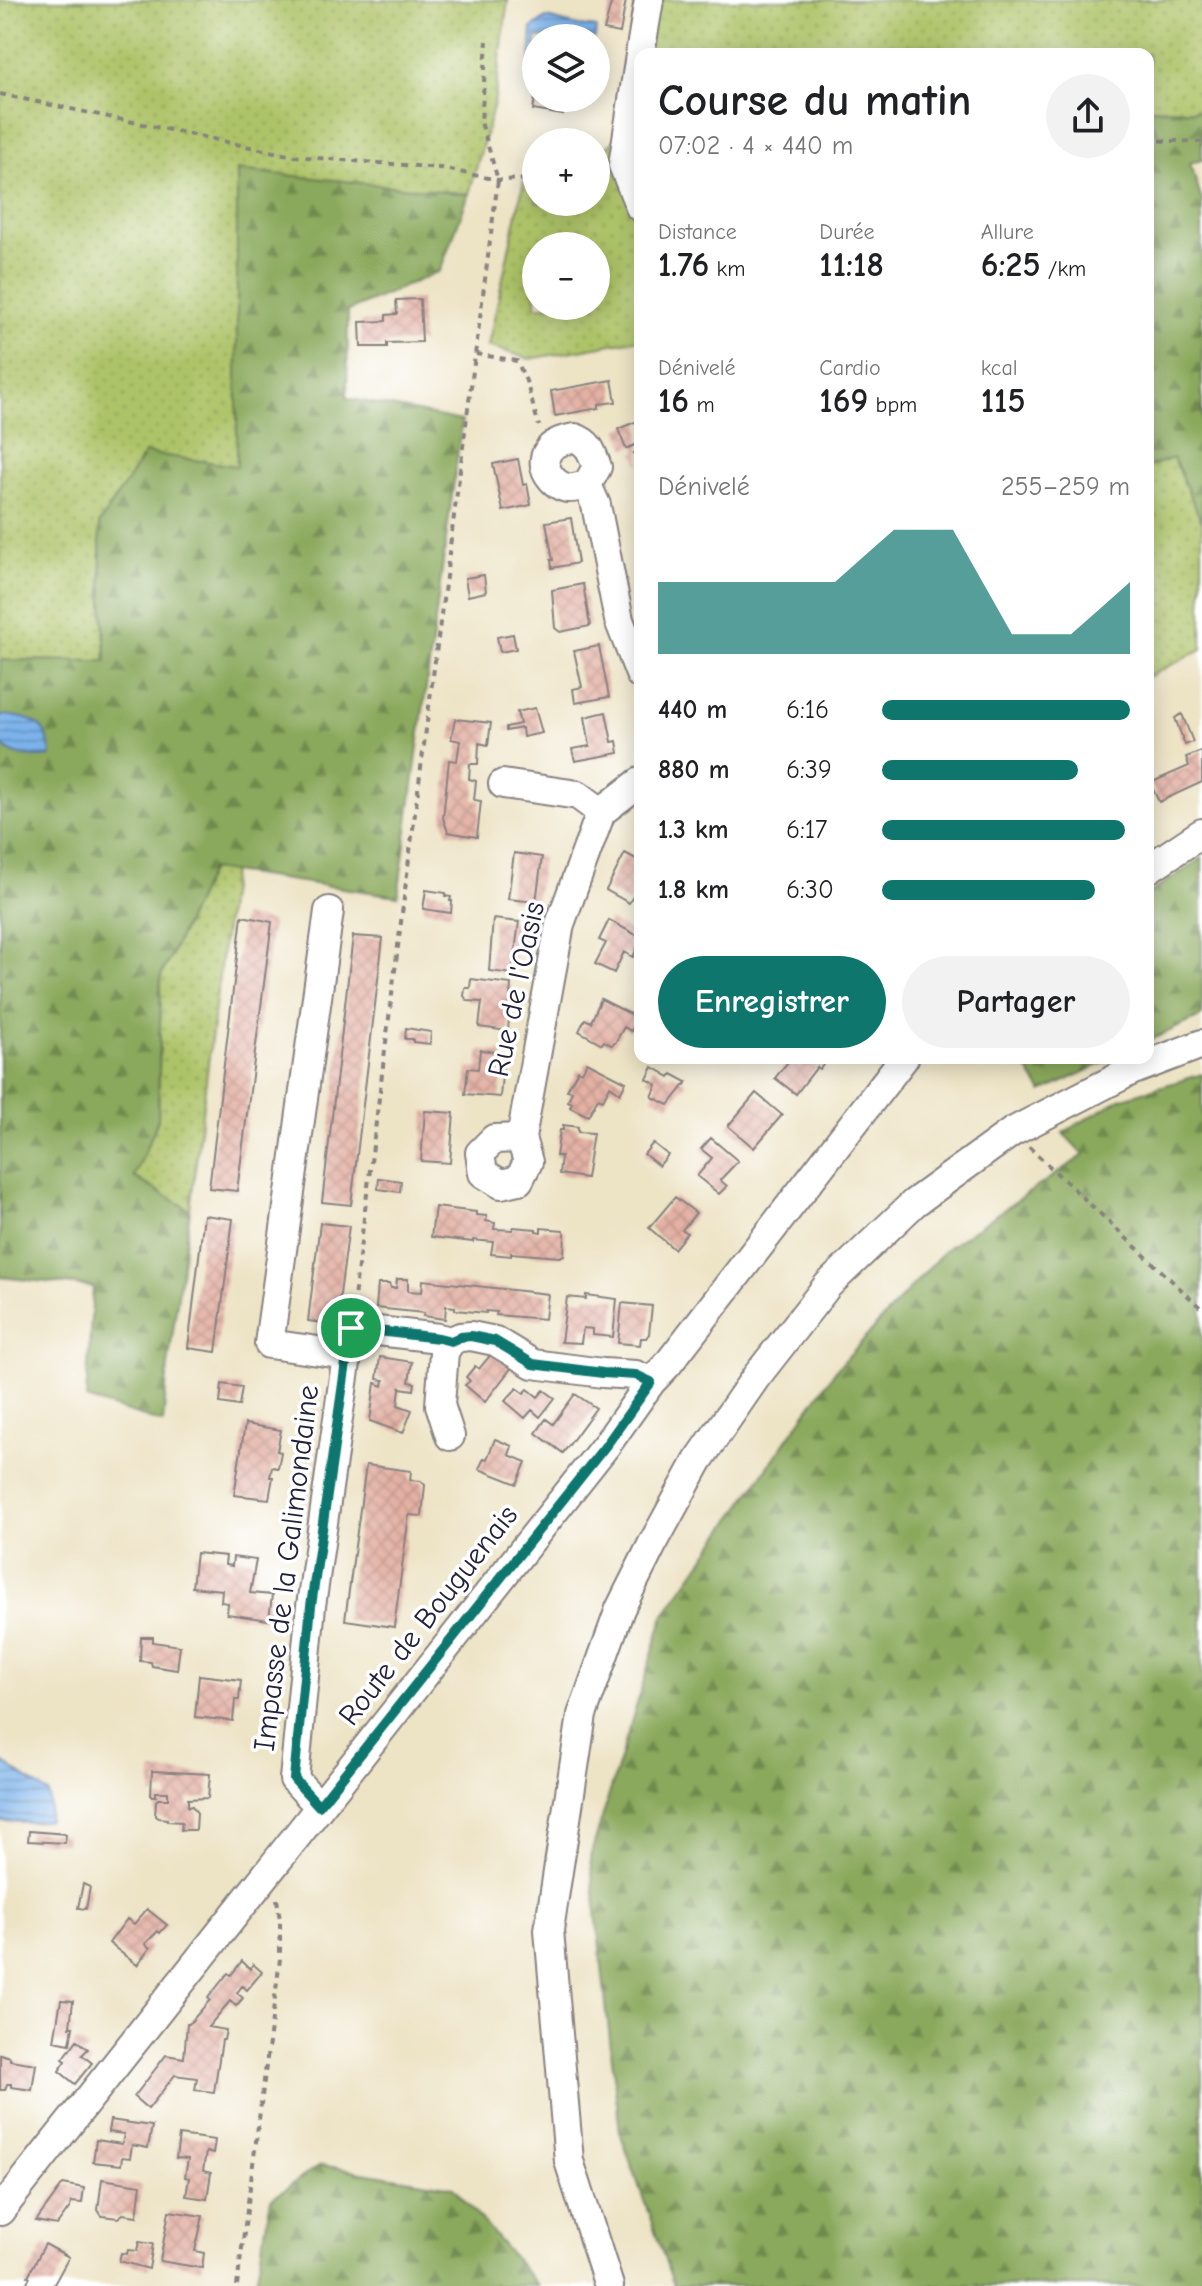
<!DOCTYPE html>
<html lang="fr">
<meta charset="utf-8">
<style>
body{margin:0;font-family:"Comic Neue",sans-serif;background:#f2f2f2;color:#202124;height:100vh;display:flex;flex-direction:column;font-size:30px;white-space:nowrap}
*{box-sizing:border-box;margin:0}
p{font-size:26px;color:#757577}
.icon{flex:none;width:44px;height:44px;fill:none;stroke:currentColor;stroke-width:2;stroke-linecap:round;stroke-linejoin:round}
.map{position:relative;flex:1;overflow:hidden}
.sheet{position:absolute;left:634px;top:48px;width:520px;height:1016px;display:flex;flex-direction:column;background:#fff;border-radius:16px;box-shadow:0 4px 20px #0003}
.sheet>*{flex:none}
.fabs{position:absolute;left:522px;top:24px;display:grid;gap:16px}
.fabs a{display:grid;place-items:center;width:88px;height:88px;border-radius:50%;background:#fff;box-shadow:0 4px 20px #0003;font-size:40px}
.pin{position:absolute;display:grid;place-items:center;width:68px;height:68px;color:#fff;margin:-34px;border:4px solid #fff;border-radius:50%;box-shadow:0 2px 8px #0007}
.round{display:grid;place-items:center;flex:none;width:84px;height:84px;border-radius:42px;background:#f2f2f2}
.head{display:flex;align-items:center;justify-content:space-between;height:136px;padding:0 24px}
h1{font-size:44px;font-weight:800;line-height:60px}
.stats{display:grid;grid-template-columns:repeat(3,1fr);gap:12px;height:136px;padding:8px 24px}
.stats div{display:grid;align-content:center}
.stats b{font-size:34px;font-weight:800}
.stats small{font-size:22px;font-weight:400}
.stats p{font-size:22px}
.chart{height:224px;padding:16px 24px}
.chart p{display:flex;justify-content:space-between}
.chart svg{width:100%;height:144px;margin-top:8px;fill:#0f766e;opacity:.7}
.button{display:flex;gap:16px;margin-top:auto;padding:16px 24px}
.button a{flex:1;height:92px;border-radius:48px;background:#0f766e;color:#fff;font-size:32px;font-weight:800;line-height:92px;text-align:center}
.button a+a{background:#f2f2f2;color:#202124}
ul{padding:0 24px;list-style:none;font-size:26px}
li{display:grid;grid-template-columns:128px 96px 1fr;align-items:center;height:60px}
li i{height:20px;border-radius:10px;background:#0f766e}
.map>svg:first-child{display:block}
.grass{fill:url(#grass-dots);stroke:#687251;stroke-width:2;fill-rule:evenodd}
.forest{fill:url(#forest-firs);stroke:#56664c;stroke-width:2}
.water{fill:url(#water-rules);stroke:#4f6a92;stroke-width:2}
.building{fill:url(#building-cross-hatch)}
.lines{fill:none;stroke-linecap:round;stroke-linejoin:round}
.minor-casing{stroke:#888280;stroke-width:32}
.path{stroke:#888280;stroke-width:4;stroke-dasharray:6 6;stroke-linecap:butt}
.minor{stroke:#fff;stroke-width:28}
.route-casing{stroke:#fff;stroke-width:16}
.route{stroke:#0f766e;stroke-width:10}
.labels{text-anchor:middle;stroke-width:7;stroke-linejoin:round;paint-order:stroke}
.street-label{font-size:30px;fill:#22223b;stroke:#fff}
</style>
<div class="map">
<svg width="1202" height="2286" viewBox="0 0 1202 2286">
<defs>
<pattern id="grass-dots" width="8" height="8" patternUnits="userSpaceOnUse" patternTransform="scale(2)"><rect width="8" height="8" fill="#adc367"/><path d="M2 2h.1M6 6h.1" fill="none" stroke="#95a75a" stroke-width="1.8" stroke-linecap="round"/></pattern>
<pattern id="forest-firs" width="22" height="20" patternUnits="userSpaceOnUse" patternTransform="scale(2)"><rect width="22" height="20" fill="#8aa95c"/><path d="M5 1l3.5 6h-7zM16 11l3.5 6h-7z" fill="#70894d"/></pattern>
<pattern id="water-rules" width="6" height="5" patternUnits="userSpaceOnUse" patternTransform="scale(2)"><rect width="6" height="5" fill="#7cb2ea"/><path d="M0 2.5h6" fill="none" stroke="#6590bf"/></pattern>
<pattern id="building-cross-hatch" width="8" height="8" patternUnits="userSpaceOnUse" patternTransform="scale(2)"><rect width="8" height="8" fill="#e4b1a4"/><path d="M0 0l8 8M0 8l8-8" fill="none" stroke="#c3988e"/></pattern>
</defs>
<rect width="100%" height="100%" fill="#fff"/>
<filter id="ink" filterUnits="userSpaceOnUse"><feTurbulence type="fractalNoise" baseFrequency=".0125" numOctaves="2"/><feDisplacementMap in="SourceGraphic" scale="16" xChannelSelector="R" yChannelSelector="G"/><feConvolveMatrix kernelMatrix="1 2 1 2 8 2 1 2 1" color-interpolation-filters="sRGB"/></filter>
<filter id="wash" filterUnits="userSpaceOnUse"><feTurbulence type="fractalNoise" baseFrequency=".006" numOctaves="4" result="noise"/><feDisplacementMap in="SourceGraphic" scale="32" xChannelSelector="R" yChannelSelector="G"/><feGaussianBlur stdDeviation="1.8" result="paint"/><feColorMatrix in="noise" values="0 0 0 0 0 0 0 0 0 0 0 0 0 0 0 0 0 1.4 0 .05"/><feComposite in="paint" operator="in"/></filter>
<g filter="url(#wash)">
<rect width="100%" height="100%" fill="#ede3c5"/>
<path class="grass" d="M 0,0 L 508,0 L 494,104 L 469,194 L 237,171 L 237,467 L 99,524 L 106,662 L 0,660 Z
M 636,0 L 1202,0 L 1202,111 L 1148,108 L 1148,54 L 640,54 L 640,339 L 530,359 L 488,346 L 527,167 L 536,167 L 536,202 L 596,202 L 596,155 L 617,139 ZM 536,246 L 596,246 L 596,306 L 536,306 Z
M 1173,457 L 1202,522 L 1202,649 L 1148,677 L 1148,467 Z
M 211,869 L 232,871 L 190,1210 L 133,1177 L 158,1120 L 161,976 Z"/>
<path class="forest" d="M 1148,108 L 1202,111 L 1202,160 L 1190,163 L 1202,201 L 1202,522 L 1173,458 L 1148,467 Z
M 237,170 L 469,194 L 440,271 L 348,311 L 347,398 L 462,421 L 398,896 L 211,869 L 161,976 L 158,1120 L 134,1177 L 190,1210 L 168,1366 L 163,1423 L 86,1399 L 93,1287 L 0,1277 L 0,660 L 106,661 L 99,524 L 145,453 L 237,466 Z
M 1202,858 L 1202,1016 L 1148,1041 L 1148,894 Z
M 1020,1058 L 1114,1058 L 1042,1092 Z
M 1202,1074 L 1202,2286 L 674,2286 L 620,2132 L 590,1857 L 664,1615 L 836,1370 L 946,1249 L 1084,1155 L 1063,1133 L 1120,1099 Z
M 320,2165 L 453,2187 L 538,2286 L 255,2286 L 271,2199 Z"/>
<path class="water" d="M 546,18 L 578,26 L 596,28 L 595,38 L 536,38 L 536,64 L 530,61 L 532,28 Z
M 4,715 C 35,719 47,722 51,756 C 32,758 13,758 0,743 L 0,718 Z
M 0,1760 L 48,1793 L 50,1808 L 48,1820 L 31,1822 L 0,1821 Z"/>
<g id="blocks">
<path class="building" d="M 612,0 L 626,0 L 620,33 L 604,30 Z
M 535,98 L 566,98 L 563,115 L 533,110 Z
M 420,299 L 422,342 L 387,343 L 387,347 L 361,347 L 360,322 L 386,321 L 386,315 L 397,314 L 396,300 Z
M 612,380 L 616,402 L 599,404 L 599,408 L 555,416 L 551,391 Z
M 640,420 L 640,466 L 634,453 L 638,451 L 635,445 L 626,449 L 618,429 Z
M 518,459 L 523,485 L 527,484 L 531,505 L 503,511 L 493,464 Z
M 571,518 L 578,563 L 552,568 L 551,560 L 553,560 L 546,522 Z
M 484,575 L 486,592 L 468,596 L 465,578 Z
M 583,584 L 590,626 L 560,632 L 555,628 L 552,590 Z
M 513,634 L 516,649 L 500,652 L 497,637 Z
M 599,646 L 609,697 L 575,703 L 573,689 L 582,687 L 574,651 Z
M 535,708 L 542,733 L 523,737 L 522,728 L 506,731 L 506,727 L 520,724 L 517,712 Z
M 606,712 L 612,742 L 617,741 L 619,753 L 575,761 L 572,749 L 590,746 L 585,717 Z
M 1182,714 L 1193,742 L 1185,745 L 1175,718 Z
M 455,719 L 491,723 L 488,745 L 479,743 L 478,764 L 470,764 L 469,779 L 476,781 L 474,800 L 481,801 L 477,837 L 448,832 L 443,818 L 449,760 L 457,761 L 460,741 L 451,739 Z
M 1202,751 L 1202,782 L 1159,802 L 1150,783 L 1189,766 L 1186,757 Z
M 514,853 L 542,857 L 536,902 L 508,899 Z
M 625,853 L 640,861 L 640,885 L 629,903 L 606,890 Z
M 426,890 L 446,893 L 445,896 L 451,897 L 450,901 L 452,901 L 451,913 L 423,909 Z
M 242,916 L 272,922 L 237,1191 L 209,1188 Z
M 493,919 L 519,922 L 512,974 L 489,971 Z
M 609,920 L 640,937 L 640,942 L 633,957 L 624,952 L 614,973 L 595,964 L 606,943 L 599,940 Z
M 353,936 L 383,938 L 351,1205 L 322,1202 Z
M 471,979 L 511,984 L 509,1010 L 506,1010 L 506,1016 L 509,1017 L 508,1031 L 479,1027 L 482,1002 L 468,1001 L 464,996 L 465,988 L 470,988 Z
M 601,999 L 638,1018 L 631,1031 L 624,1027 L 615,1043 L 611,1045 L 604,1041 L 602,1044 L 579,1031 L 585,1019 L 591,1022 Z
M 406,1028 L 431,1032 L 430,1044 L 413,1042 L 413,1039 L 405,1039 Z
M 480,1050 L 504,1053 L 500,1097 L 465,1094 L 468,1068 L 478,1069 Z
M 791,1058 L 828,1058 L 820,1069 L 817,1067 L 796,1094 L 775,1078 Z
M 587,1062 L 626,1082 L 620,1093 L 610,1086 L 603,1100 L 598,1098 L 588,1116 L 570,1107 L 572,1103 L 568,1101 L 572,1091 L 567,1090 L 578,1070 L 582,1072 Z
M 653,1067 L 670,1077 L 672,1074 L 687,1082 L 669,1105 L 652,1097 L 657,1085 L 647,1079 Z
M 756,1093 L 782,1115 L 754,1148 L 728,1126 Z
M 425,1111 L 454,1113 L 450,1163 L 421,1161 Z
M 563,1125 L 578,1127 L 578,1132 L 593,1133 L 586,1178 L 559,1174 L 561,1156 L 556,1156 L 560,1130 L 563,1130 Z
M 711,1138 L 738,1161 L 720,1180 L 727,1186 L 719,1194 L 697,1176 L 712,1158 L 701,1149 Z
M 653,1143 L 668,1155 L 659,1166 L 644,1154 Z
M 379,1178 L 401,1181 L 400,1192 L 378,1189 Z
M 675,1197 L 696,1213 L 682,1230 L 687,1233 L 674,1249 L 649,1228 Z
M 435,1207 L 476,1212 L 476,1215 L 487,1216 L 486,1221 L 495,1223 L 494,1229 L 513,1230 L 513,1227 L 536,1229 L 536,1231 L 541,1232 L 541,1228 L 563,1230 L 565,1233 L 564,1255 L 560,1257 L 511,1253 L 511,1256 L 491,1254 L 493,1242 L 473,1240 L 473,1242 L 431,1237 Z
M 204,1215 L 233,1219 L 216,1352 L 188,1348 Z
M 320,1223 L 349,1226 L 336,1325 L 308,1321 Z
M 397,1279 L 408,1279 L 408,1291 L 422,1292 L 423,1280 L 548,1294 L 545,1319 L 496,1315 L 497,1312 L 486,1311 L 486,1313 L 455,1310 L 455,1307 L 446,1306 L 445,1319 L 423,1316 L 424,1313 L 376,1308 L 378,1284 L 389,1284 L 391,1288 L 396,1288 Z
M 586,1295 L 617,1299 L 613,1337 L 593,1335 L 593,1329 L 583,1328 L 581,1343 L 561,1342 L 567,1297 L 586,1299 Z
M 622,1303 L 652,1306 L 649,1334 L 646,1338 L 641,1338 L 640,1345 L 618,1343 Z
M 493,1352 L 512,1367 L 485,1402 L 465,1385 L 470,1381 L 466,1377 L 475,1366 L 479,1369 Z
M 380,1357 L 412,1362 L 409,1382 L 415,1383 L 414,1390 L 400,1388 L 398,1405 L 412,1410 L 403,1433 L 370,1421 L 375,1383 L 383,1386 L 384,1380 L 377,1379 Z
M 222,1384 L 242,1387 L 239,1406 L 220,1403 Z
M 517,1388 L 524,1393 L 528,1389 L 538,1397 L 544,1390 L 555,1398 L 540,1417 L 532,1410 L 525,1418 L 505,1401 Z
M 575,1394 L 596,1408 L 563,1453 L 536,1433 L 546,1419 L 553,1424 Z
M 245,1424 L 281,1430 L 277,1451 L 281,1452 L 278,1468 L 272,1467 L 270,1477 L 273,1477 L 269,1499 L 234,1495 Z
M 495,1439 L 512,1446 L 509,1455 L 526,1462 L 517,1484 L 479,1469 L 484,1458 L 487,1459 Z
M 366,1465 L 411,1471 L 410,1480 L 421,1481 L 425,1485 L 422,1516 L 409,1515 L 394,1627 L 345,1620 Z
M 196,1553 L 226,1556 L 225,1565 L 232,1566 L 233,1557 L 256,1560 L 250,1593 L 272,1595 L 269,1620 L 227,1614 L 228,1603 L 221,1602 L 222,1590 L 192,1587 Z
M 141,1637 L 153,1637 L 153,1642 L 180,1646 L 177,1670 L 152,1666 L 151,1662 L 140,1661 Z
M 199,1675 L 241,1680 L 239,1700 L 235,1700 L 233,1721 L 195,1717 Z
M 152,1771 L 210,1774 L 208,1798 L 188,1799 L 188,1807 L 192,1806 L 197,1813 L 196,1830 L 181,1830 L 182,1822 L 167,1821 L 167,1819 L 158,1818 L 155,1816 L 156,1801 L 158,1799 L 168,1799 L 168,1792 L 156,1792 L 156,1796 L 151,1796 Z
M 29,1831 L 66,1834 L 65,1843 L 28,1841 Z
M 83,1884 L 90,1887 L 86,1909 L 78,1908 Z
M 147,1909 L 167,1925 L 160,1933 L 158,1931 L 145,1944 L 150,1948 L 137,1965 L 109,1943 L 127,1919 L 134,1924 Z
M 242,1961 L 250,1969 L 253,1964 L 262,1972 L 247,1990 L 242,1986 L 237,1993 L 243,1998 L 236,2006 L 230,2001 L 208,2027 L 226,2030 L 224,2040 L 222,2040 L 214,2092 L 195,2090 L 197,2078 L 175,2075 L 148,2109 L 134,2097 L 166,2055 L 184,2058 L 187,2024 L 189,2024 L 210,2000 L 208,1998 L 228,1973 L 231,1975 Z
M 61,2000 L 73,2001 L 70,2027 L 73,2027 L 70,2044 L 54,2041 Z
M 77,2040 L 88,2049 L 82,2055 L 92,2063 L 75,2084 L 59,2071 L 66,2061 L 63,2059 Z
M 0,2054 L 10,2057 L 10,2060 L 36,2064 L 32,2090 L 11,2087 L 11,2084 L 7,2084 L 5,2090 L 0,2090 Z
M 110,2120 L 152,2126 L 148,2148 L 132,2145 L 130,2158 L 122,2157 L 121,2165 L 93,2162 L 96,2140 L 122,2144 L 124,2134 L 108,2132 Z
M 179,2135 L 215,2140 L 213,2154 L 206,2152 L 203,2171 L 211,2173 L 207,2199 L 186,2196 L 189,2178 L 185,2177 L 188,2159 L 176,2158 Z
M 102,2179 L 141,2185 L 137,2216 L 123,2214 L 118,2218 L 102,2216 L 98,2210 Z
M 63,2184 L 84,2188 L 82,2203 L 71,2202 L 70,2207 L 57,2225 L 36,2221 Z
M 169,2211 L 203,2216 L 195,2251 L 204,2253 L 202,2268 L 160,2261 Z
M 139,2242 L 153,2244 L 149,2269 L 119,2261 L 121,2253 L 127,2254 L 128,2250 L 137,2251 Z
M 45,2244 L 69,2257 L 53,2286 L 25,2286 L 30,2277 L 28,2276 Z"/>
</g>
</g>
<g filter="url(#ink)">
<use href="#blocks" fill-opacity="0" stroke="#888280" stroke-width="2"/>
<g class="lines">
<defs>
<path id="minor" d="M 640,54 L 649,0
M 640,55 L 623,165 L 640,207
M 575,438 C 590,443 592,453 597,467 L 587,485 C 581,486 572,489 567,488 C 553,485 539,467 547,453 C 552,442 565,440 575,438 Z
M 587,485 L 596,505 L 619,620 L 640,674
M 503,784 L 578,795 L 601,812
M 1148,869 L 1202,833
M 329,911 L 269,1344 L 347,1355
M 521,1138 L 494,1139 L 480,1153 L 483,1173 L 501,1184 L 519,1180 L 528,1162 L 521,1138 L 560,924 L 601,812 L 640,782
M 450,1436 L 440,1405 L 444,1352 L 451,1341 L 460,1337 L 471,1336 L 495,1341 L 533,1364 L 603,1373 L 636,1375 L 651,1382
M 319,1806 L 294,1779 L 311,1606 L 351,1328 L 439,1338 L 451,1341
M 0,2211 L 607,1444 L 651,1382 L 668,1364 L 904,1058
M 609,2286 L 569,2161 L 549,1930 L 582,1715 L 620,1609 L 652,1545 L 698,1461 L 756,1377 L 828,1285 L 914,1203 L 1012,1132 L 1131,1071 L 1202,1044"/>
</defs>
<use href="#minor" class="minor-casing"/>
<path class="path" d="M 0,94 L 293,156 L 440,168 L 498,180 L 536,179
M 1148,140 L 1202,142
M 476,354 L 517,361 L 526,381 L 539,426
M 1029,1147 L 1202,1309
M 353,1306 L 406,882 L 498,180 L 481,122 L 487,41
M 237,2286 L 280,1959 L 280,1920 L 277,1899"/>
<use href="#minor" class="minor"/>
</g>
</g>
<g class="lines" filter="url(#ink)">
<defs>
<path id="route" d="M 351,1328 L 439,1338 L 451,1341 L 460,1337 L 471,1336 L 495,1341 L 533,1364 L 603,1373 L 636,1375 L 651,1382 L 607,1444 L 319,1806 L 294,1779 L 311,1606 Z"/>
</defs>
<use href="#route" class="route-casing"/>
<use href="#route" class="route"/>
</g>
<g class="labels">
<g class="street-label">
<text transform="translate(516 989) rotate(-78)" y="10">Rue de l'Oasis</text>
<text transform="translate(286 1568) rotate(-83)" y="10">Impasse de la Galimondaine</text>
<text transform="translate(428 1615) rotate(-52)" y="10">Route de Bouguenais</text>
</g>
</g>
</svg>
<div class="fabs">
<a><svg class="icon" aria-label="layers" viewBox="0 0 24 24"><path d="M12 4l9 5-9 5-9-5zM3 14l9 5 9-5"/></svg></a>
<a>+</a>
<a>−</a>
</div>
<div class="pin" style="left:351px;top:1328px;background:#1e9e55"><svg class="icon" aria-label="arrive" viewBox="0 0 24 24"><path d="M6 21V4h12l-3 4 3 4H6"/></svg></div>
<section class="sheet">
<div class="head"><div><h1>Course du matin</h1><p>07:02 · 4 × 440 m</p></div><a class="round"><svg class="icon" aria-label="share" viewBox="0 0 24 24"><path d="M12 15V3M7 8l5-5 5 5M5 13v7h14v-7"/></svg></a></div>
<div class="stats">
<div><p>Distance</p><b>1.76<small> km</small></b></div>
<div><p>Durée</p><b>11:18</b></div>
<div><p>Allure</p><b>6:25<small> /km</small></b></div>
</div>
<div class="stats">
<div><p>Dénivelé</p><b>16<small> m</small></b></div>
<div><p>Cardio</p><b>169<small> bpm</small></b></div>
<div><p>kcal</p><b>115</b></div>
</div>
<div class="chart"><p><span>Dénivelé</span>255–259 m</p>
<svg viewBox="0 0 160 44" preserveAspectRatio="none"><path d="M0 44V22L10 22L20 22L30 22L40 22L50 22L60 22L70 14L80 6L90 6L100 6L110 22L120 38L130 38L140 38L150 30L160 22V44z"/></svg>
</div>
<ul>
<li><b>440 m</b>6:16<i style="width:100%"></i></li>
<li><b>880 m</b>6:39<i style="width:79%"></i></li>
<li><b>1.3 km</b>6:17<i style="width:98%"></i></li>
<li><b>1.8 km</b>6:30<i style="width:86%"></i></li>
</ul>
<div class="button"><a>Enregistrer</a><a>Partager</a></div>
</section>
</div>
